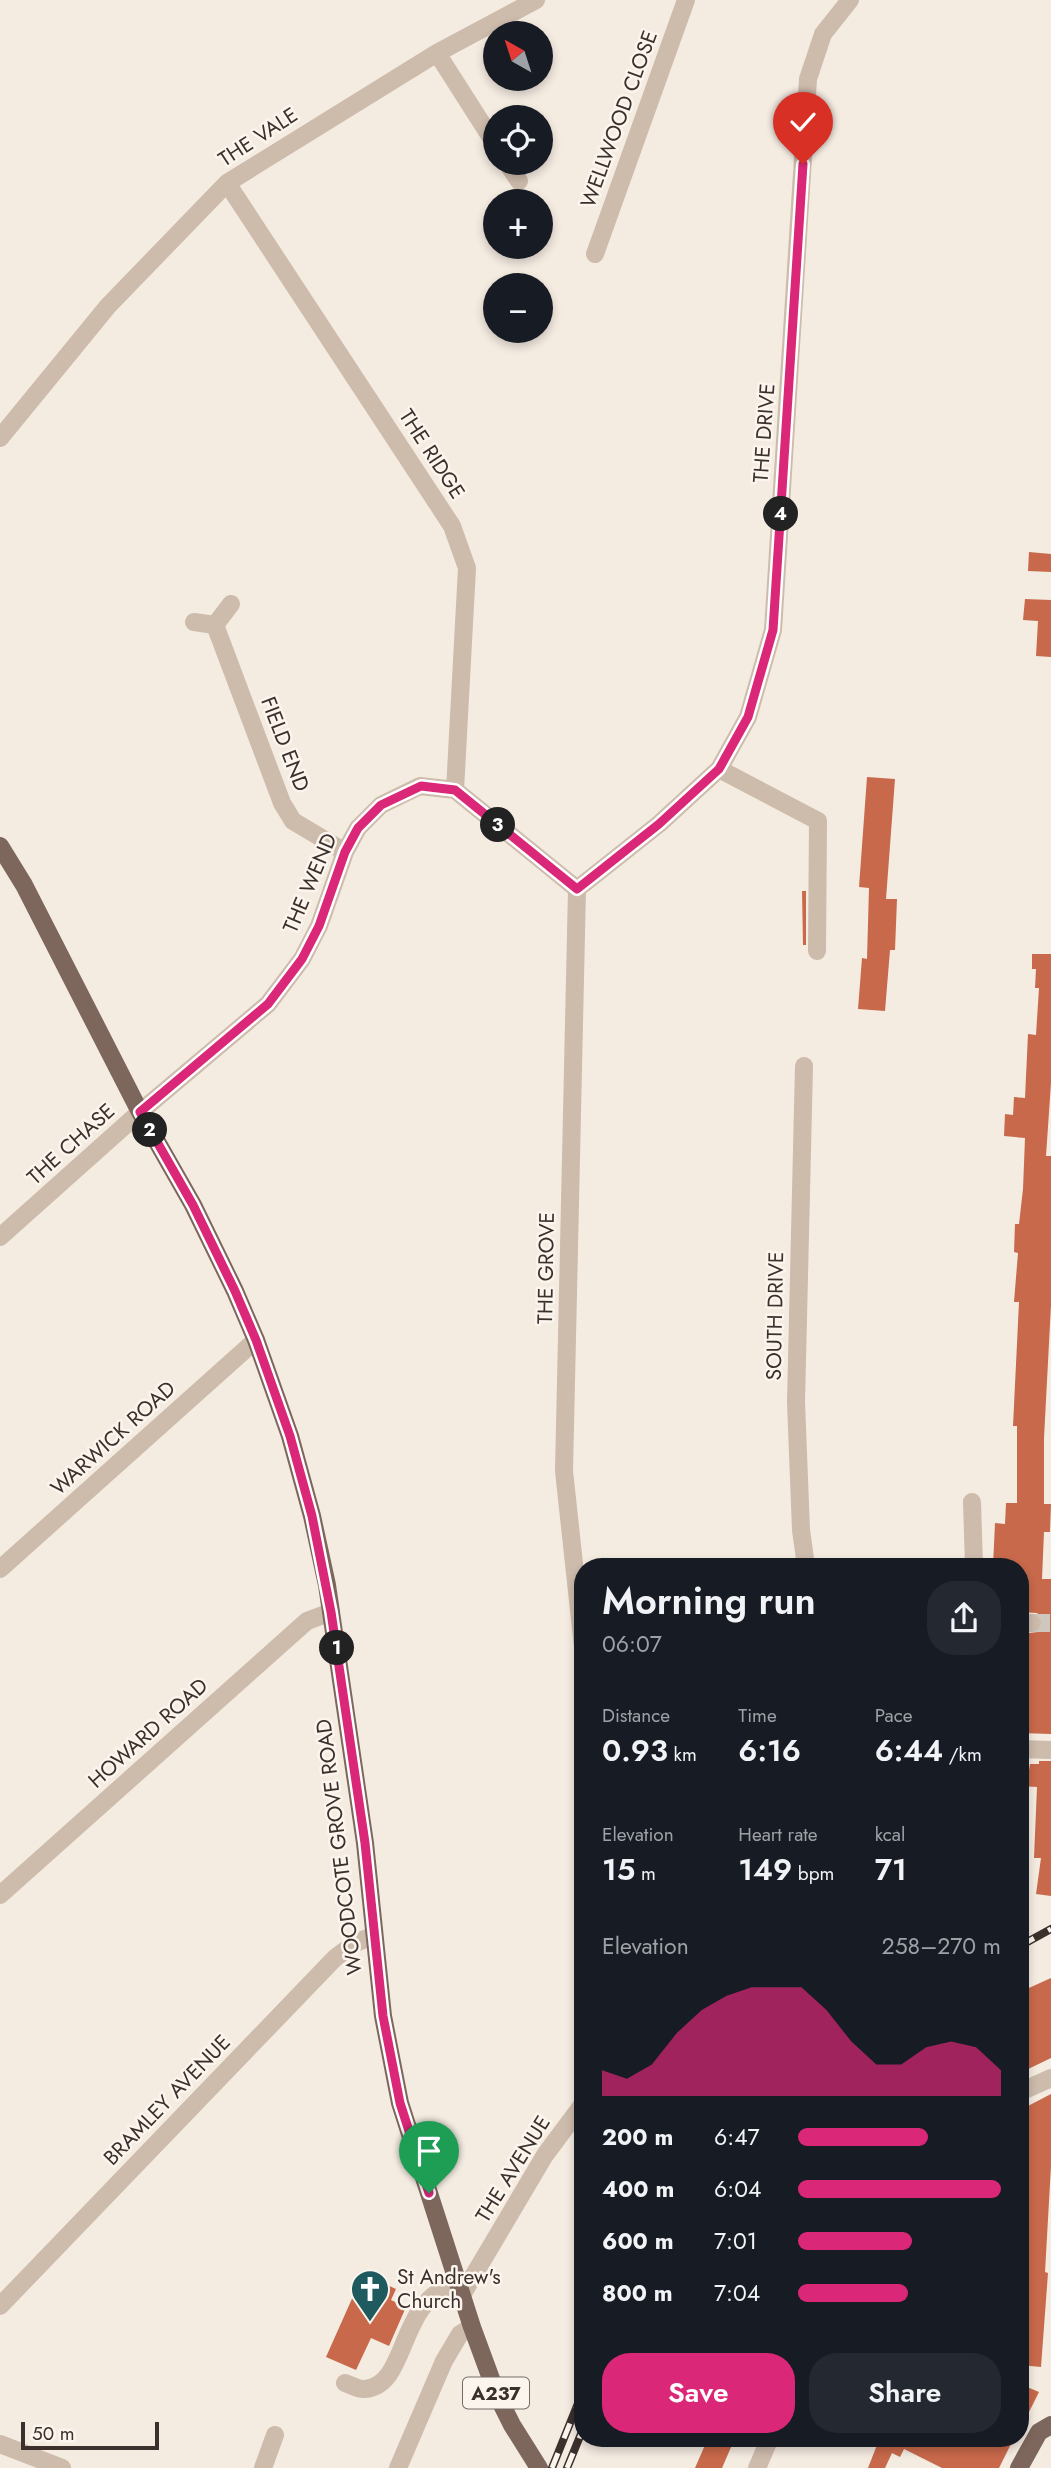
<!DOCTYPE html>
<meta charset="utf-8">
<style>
body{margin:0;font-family:Jost,sans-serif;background:#242831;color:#f1f3f6;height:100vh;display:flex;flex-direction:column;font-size:26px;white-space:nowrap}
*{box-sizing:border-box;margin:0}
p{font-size:23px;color:#9ea1a6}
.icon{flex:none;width:38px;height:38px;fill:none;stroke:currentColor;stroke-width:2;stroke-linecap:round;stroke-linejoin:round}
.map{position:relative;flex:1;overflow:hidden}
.drawer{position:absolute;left:574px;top:1558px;width:455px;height:889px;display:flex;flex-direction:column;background:#171b24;border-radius:28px;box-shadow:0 4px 10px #0003}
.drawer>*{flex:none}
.needle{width:46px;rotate:321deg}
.buttons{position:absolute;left:483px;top:21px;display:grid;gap:14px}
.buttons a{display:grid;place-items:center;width:70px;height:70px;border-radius:50%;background:#171b24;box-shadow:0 4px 10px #0003;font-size:35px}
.scale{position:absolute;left:21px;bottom:18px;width:138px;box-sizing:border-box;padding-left:7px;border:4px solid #3b302b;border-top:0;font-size:19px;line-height:24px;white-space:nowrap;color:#3b302b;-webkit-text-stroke:5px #fbf5ee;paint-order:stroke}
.pin{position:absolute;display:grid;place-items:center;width:60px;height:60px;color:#fff;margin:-72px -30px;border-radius:50% 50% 50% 0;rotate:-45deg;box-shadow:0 0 7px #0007}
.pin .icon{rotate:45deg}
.km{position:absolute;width:35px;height:35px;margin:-18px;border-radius:50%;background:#222;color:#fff;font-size:19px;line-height:35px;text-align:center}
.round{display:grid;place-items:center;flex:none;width:74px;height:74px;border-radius:28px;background:#242831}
.headline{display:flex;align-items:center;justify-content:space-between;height:119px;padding:0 28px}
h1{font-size:38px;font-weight:600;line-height:52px}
.stats{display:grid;grid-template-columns:repeat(3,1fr);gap:10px;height:119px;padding:7px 28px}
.stats div{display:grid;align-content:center}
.stats b{font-size:30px;font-weight:600}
.stats small{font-size:19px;font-weight:400}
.stats p{font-size:19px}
.chart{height:196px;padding:14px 28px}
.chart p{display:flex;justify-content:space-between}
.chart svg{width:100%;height:126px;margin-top:7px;fill:#db2777;opacity:.7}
.cta{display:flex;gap:14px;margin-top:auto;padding:14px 28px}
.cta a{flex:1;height:80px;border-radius:28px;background:#db2777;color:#fff;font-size:28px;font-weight:600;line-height:80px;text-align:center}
.cta a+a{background:#242831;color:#f1f3f6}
ul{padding:0 28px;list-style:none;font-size:23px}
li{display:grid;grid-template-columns:112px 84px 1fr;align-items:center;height:52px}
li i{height:18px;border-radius:9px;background:#db2777}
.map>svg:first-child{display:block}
.building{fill:#c8694b}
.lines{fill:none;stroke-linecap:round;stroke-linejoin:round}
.minor-tunnel{stroke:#cfc6bd;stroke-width:18;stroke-dasharray:18 9;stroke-linecap:butt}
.minor{stroke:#cdbbac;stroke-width:18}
.major{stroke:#7d675c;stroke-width:18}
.rail-casing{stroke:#3b302b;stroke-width:8}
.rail{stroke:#fbf5ee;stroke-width:5;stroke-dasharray:16;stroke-linecap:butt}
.route-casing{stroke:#fff;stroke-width:14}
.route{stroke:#db2777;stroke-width:9}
.labels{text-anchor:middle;stroke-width:5;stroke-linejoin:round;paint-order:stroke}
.shield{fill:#fbf5ee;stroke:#756b66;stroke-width:2}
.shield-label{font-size:19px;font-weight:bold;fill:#3b302b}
.street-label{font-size:21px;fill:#3b302b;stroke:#fbf5ee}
.poi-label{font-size:21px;fill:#3b302b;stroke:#fbf5ee;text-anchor:start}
</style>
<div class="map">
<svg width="1051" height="2468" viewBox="0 0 1051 2468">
<rect width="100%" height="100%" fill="#f4ebe1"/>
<path class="building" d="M 1029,552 L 1051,554 L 1051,572 L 1028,571 Z
M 1025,599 L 1051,600 L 1051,657 L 1036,656 L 1038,621 L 1023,620 Z
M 867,777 L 895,779 L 886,899 L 897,899 L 895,950 L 890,950 L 885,1011 L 858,1009 L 862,958 L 867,959 L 869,888 L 859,887 Z
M 802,891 L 806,891 L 806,945 L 803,945 Z
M 1032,954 L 1051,954 L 1051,1083 L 1046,1156 L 1051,1156 L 1051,1305 L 1044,1438 L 1044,1504 L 1051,1504 L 1050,1532 L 1044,1532 L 1042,1579 L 1051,1579 L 1051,1734 L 1020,1733 L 1020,1634 L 1038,1632 L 1042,1628 L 1042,1618 L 1037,1613 L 1020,1612 L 1020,1566 L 993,1566 L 995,1523 L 1005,1524 L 1006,1503 L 1017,1503 L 1017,1426 L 1013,1426 L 1019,1302 L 1014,1302 L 1018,1253 L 1014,1252 L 1015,1224 L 1019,1224 L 1023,1189 L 1025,1138 L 1004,1136 L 1005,1114 L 1013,1115 L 1014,1097 L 1025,1098 L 1028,1034 L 1036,1035 L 1039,988 L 1035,988 L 1036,969 L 1032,969 Z
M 1039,1761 L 1051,1761 L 1051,1896 L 1036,1894 L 1041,1858 L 1034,1858 L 1037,1787 L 1020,1786 L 1020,1770 L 1029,1770 L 1030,1764 L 1039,1764 Z
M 1051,1978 L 1051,2058 L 1020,2073 L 1020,1992 Z
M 1051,2094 L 1051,2166 L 1045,2272 L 1048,2273 L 1041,2367 L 1020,2365 L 1020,2208 L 1026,2107 Z
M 363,2274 L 396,2289 L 391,2300 L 406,2307 L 389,2346 L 371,2338 L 356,2370 L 326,2357 Z
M 1020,2384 L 1039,2392 L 1020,2430 Z
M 708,2438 L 735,2438 L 722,2468 L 695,2468 Z
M 861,2438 L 1014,2438 L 999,2468 L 942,2468 L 904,2449 L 900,2457 L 892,2453 L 885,2468 L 868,2468 L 877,2445 Z"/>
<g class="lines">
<path class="minor-tunnel" d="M 1032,1623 L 1051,1623"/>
<path class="minor" d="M 437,53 L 495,144
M 507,163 L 519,181
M 227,183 L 452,526 L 467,568 L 455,790
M 595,254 L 686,0
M 0,438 L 108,306 L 227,183 L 437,53 L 536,0
M 194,622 L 215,625 L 231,604
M 215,625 L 282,803 L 293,821 L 345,852
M 719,769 L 818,821 L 817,951
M 577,889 L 659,824 L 719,769 L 748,717 L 773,630 L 808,79 L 823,34 L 850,0
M 577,889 L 564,1471 L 583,1647
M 804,1066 L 796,1402 L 801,1530 L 806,1566
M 0,1237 L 140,1112 L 268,1004 L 302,959 L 319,926 L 345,852 L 358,828 L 381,805 L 420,786 L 455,790 L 577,889
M 972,1502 L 974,1566
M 0,1569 L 256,1340
M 1020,1623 L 1032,1623
M 1020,1749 L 1051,1750
M 0,1895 L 307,1621 L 331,1612
M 1020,2092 L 1051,2078
M 462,2295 L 545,2155 L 583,2104
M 0,2306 L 335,1958 L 355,1943 L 373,1936
M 345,2383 C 351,2385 359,2390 365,2389 C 410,2385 396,2299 458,2283
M 0,2444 L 62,2468
M 263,2468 L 275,2435
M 398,2468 L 444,2361 L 460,2334 L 472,2327
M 757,2468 L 770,2438"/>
<path class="major" d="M 0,846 L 24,885 L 140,1112 L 193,1205 L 235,1291 L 256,1340 L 290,1436 L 312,1516 L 327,1585 L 365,1843 L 383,2016 L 400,2103 L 472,2327 L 497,2395 L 512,2425 L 539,2468
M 1019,2468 L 1039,2432 L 1051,2425"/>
<defs>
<path id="rail" d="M 1020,1946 L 1051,1929
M 552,2468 L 583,2391
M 567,2468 L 583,2429"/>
</defs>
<use href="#rail" class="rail-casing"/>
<use href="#rail" class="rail"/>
</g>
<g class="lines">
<defs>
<path id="route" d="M 429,2193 L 400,2103 L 383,2016 L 365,1843 L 331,1612 L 312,1516 L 290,1436 L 256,1340 L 235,1291 L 193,1205 L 140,1112 L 268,1004 L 302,959 L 319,926 L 345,852 L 358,828 L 381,805 L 421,786 L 455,790 L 577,889 L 659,824 L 719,769 L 748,717 L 773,630 L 803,164"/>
</defs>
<use href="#route" class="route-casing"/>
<use href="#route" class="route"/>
</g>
<defs>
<symbol id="church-pin" viewBox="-11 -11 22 30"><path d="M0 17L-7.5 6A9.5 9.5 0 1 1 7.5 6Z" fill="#1f5a5e" stroke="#fbf5ee"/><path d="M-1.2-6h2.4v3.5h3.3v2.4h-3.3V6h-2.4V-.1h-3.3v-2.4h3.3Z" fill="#fff"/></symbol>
</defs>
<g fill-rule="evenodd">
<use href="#church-pin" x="348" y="2267" width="44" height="60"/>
</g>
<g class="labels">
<rect class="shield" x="463" y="2377.5" width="66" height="31" rx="5"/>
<g class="shield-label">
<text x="496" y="2400">A237</text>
</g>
<g class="street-label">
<text transform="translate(619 119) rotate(-70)" y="7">WELLWOOD CLOSE</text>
<text transform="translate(258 137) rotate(-33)" y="7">THE VALE</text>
<text transform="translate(764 433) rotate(-86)" y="7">THE DRIVE</text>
<text transform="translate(432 454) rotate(57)" y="7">THE RIDGE</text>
<text transform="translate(285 744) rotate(69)" y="7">FIELD END</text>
<text transform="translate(310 883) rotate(-67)" y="7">THE WEND</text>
<text transform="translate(71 1144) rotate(-42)" y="7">THE CHASE</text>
<text transform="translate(546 1268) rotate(-89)" y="7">THE GROVE</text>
<text transform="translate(775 1316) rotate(-89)" y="7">SOUTH DRIVE</text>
<text transform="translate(113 1438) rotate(-42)" y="7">WARWICK ROAD</text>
<text transform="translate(148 1733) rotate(-42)" y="7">HOWARD ROAD</text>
<text transform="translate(339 1847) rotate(-97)" y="7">WOODCOTE GROVE ROAD</text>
<text transform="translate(167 2100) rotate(-46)" y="7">BRAMLEY AVENUE</text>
<text transform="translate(513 2169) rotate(-58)" y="7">THE AVENUE</text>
</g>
<g class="poi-label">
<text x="397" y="2284">St Andrew's<tspan x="397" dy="24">Church</tspan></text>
</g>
</g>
</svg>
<div class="buttons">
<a><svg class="needle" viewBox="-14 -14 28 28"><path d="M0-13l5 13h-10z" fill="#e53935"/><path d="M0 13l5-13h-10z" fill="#9ea1a6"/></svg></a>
<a><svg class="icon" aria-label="locate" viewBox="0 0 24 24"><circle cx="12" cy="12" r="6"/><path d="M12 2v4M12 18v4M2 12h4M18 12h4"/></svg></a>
<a>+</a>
<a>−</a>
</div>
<div class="scale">50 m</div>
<div class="pin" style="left:429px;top:2193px;background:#1e9e55"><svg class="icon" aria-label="arrive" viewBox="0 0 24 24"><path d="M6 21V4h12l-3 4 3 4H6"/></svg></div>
<div class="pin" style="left:803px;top:164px;background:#d93025"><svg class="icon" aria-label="check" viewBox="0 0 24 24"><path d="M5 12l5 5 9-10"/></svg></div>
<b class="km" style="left:337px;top:1648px">1</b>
<b class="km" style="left:150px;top:1130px">2</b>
<b class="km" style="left:498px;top:825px">3</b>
<b class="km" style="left:781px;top:514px">4</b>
<section class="drawer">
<div class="headline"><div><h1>Morning run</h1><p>06:07</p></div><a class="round"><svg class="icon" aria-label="share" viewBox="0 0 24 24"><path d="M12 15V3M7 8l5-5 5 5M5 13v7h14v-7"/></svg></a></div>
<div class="stats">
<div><p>Distance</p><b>0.93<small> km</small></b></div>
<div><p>Time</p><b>6:16</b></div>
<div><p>Pace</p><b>6:44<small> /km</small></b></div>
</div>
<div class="stats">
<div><p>Elevation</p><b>15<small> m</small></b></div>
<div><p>Heart rate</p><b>149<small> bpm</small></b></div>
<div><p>kcal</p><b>71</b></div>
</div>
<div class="chart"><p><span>Elevation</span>258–270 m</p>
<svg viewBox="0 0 160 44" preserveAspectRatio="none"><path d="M0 44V35L10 38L20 33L30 22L40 14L50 9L60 6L70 6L80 6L90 14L100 25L110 33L120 33L130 27L140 25L150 27L160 35V44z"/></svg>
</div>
<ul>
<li><b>200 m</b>6:47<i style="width:64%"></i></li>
<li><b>400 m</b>6:04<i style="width:100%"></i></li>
<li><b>600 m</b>7:01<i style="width:56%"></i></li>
<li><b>800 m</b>7:04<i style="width:54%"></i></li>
</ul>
<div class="cta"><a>Save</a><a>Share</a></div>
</section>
</div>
